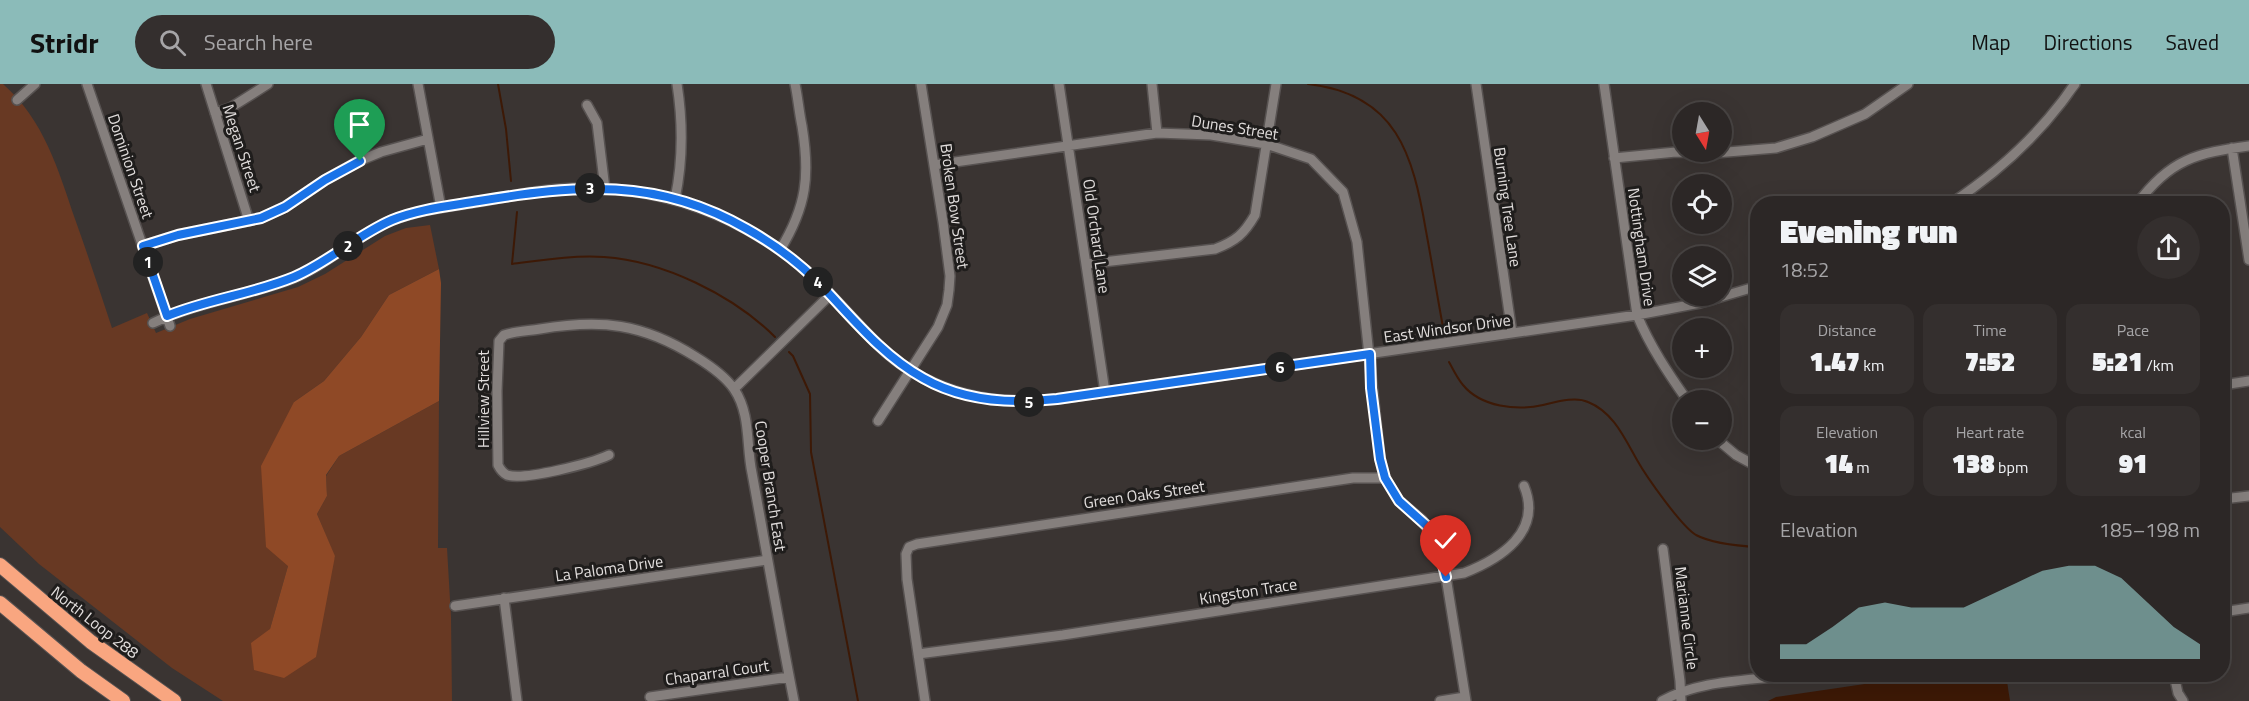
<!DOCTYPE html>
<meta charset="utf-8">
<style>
body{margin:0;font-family:"Titillium Web",sans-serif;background:#342f2e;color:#f1f3f6;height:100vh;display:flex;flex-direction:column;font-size:22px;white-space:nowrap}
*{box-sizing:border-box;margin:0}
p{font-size:20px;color:#a6a5a7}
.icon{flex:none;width:33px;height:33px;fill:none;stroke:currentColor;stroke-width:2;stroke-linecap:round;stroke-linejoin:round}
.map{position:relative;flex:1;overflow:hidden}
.sheet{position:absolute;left:1750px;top:112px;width:480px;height:486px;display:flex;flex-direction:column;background:#2c2726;border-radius:24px;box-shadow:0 6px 24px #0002,0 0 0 2px #484443}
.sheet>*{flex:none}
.needle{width:39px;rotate:169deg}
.controls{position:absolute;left:1672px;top:18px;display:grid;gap:12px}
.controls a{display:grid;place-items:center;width:60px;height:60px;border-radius:50%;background:#2c2726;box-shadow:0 6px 24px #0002,0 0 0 2px #484443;font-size:30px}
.pin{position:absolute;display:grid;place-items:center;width:51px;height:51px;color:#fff;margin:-62px -26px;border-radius:50% 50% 50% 0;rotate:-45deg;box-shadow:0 0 6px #0007}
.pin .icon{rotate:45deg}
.km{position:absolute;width:30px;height:30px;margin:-15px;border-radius:50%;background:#222;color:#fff;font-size:16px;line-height:30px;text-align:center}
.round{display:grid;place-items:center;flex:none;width:63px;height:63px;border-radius:32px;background:#342f2e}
.overview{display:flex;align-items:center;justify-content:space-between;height:102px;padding:0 30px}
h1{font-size:33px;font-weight:800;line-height:45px}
.stats{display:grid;grid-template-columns:repeat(3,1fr);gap:9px;height:102px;padding:6px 30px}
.stats div{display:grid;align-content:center;border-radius:15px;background:#342f2e;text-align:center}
.stats b{font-size:26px;font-weight:800}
.stats small{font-size:16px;font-weight:400}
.stats p{font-size:16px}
.chart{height:168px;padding:12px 30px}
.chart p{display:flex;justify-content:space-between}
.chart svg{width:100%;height:108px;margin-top:6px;fill:#8bbbb9;opacity:.7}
header{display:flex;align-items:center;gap:36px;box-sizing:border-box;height:84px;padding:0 30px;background:#8bbbb9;color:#111}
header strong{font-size:28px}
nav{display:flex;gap:33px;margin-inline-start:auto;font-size:21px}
.search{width:420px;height:54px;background:#342f2e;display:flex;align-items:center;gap:15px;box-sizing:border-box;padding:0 21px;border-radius:33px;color:#a6a5a7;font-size:22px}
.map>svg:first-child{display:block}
.green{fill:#683923}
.forest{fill:#8f4926}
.water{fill:#3d1906}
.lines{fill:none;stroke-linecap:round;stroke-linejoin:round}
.stream{stroke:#3d1906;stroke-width:2}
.minor-casing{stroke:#575251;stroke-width:12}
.highway-casing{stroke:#575251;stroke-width:16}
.minor{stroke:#857f7d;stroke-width:9}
.highway{stroke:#f9a680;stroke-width:14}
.route-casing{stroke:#fff;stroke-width:12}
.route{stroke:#1a73e8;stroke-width:8}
.labels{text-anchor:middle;stroke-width:6;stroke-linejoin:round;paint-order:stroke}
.street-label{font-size:16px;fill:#e2dedd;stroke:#1f1d1c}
</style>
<header>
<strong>Stridr</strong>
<div class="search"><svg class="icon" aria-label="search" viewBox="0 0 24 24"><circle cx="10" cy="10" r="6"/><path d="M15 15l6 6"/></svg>Search here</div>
<nav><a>Map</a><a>Directions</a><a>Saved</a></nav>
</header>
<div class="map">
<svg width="2249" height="617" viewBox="0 0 2249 617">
<rect width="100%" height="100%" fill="#3a3432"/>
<path class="green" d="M 0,0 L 3,0 C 44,36 58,85 75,135 C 88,171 100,208 112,244 L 147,229 L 156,249 L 190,235 L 298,203 L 325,190 L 385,152 L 406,144 L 430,141 L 439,185 L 389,211 L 361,253 L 324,297 L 294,318 L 288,482 L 270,545 L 254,586 L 335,473 L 317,430 L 327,412 L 326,392 L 339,372 L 439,317 L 438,464 L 447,464 L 451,533 L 452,617 L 223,617 L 172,584 L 39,480 L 0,443 Z"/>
<path class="forest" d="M 439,185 L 441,199 L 439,317 L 339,372 L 326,391 L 327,412 L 317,430 L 335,472 L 316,573 L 284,594 L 254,586 L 251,559 L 270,545 L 288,482 L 266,463 L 261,382 L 294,318 L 324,297 L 361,253 L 389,211 Z"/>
<path class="water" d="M 1926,591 L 2006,591 L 2010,617 L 1768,617 L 1776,613 Z"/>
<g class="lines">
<path class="stream" d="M 498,0 L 506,45 L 511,97
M 1308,0 C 1397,10 1413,71 1426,147 C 1432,179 1437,211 1443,243
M 517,128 L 512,180 C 543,176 573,171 604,173 C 663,177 733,211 775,253
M 789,268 L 793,272 L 810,310 L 811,368 L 858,617
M 1449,278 C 1453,285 1457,294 1463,301 C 1481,323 1517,327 1543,321 C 1556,318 1575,312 1588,318 C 1613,328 1624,353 1637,376 C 1646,392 1681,442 1696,451 C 1713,460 1739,462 1758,463"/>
<defs>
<path id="minor" d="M 87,0 L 170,242
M 206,0 L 249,137
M 418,0 L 441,124
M 1059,0 L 1105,308
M 1152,0 L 1157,49
M 1476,0 L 1512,249
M 1604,0 L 1637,231 C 1650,262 1668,289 1687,316
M 17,16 L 35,0
M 587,21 L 597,39 L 605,105
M 215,29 L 230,24 L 268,0
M 2232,64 L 2249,176
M 1614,74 L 1676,68 L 1715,69 L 1776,64 L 1812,53 L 1865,30 L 1908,0
M 934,81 L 1157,49 L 1211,51 L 1266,60 L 1311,75 L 1343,108 L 1357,158 L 1380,375 L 1385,394 L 1399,417 L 1422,436 L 1438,461 L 1446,493 L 1466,617
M 675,115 C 683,77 683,39 677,0
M 1950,120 C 1991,93 2031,58 2061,19 C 2066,13 2070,6 2075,0
M 2137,120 C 2170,75 2197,69 2249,62
M 143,162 L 178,151 L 261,134 L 285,123 L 325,96 L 359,77 L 381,68 L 428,55
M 780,166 C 807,122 810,91 802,42 C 799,28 798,14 795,0
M 1086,180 L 1215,165 C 1236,157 1244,150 1255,131 L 1276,0
M 153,239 C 197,218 245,212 291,195 C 327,181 355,152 390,137 C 419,125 453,122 483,117 C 517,111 553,103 588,104 C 657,105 723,126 780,166 C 817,192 846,228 877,260 C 925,308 991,323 1057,315 L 1637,231 L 1700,219 L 1758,202
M 2223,301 L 2249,297
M 734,305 L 830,211
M 878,337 L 938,243 L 947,221 L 949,206 L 950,192 L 943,138 L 921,0
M 1718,356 L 1736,371 L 1758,383
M 609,371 C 592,379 524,397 507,391 C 503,389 500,385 498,381 L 497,307 L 499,257 L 504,251 C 516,247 527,247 540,245 C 601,235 642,239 696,273 C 709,281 725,292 734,305 C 751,330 746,361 752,389 C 766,465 779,541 794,617
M 2223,415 L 2249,412
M 1663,465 L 1680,597 L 1681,617
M 504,514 L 517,617
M 455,522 L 767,476
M 2223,528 L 2249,524
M 918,570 L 1063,551 L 1464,489 C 1500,475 1543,448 1524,402
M 2174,591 L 2178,609 L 2183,617
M 650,613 L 789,593
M 925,617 L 907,495 L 906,470 L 909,463 L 917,460 L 1353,394 L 1385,394
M 1440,617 L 1465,613
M 1662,617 C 1699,596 1747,597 1789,591"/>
<path id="highway" d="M 0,481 L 91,558 L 174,617
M 0,519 L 81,587 L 123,617"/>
</defs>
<use href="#minor" class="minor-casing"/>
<use href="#highway" class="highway-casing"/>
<use href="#minor" class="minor"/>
<use href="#highway" class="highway"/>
</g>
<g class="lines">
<defs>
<path id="route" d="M 360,77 L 325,96 L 285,123 L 261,134 L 178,151 L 143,162 L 167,232 C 208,215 253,210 294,193 C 329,178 357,151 392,136 C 419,125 450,122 479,117 C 576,101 657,93 747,145 C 772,159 797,177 818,198 C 850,231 881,271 923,294 C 963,317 1012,320 1057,315 L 1370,270 L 1371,304 L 1380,375 L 1385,394 L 1399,417 L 1427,442 L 1438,461 L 1446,493"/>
</defs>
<use href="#route" class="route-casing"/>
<use href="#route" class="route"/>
</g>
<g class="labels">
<g class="street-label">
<text transform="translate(1235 43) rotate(9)" y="6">Dunes Street</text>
<text transform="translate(242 64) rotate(72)" y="6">Megan Street</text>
<text transform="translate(131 82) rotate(71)" y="6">Dominion Street</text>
<text transform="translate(955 122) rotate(82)" y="6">Broken Bow Street</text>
<text transform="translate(1508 123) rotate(82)" y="6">Burning Tree Lane</text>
<text transform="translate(1097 152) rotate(82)" y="6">Old Orchard Lane</text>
<text transform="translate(1642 163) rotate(82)" y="6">Nottingham Drive</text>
<text transform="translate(1447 244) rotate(-8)" y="6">East Windsor Drive</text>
<text transform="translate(483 315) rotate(-90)" y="6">Hillview Street</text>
<text transform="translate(771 402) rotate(81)" y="6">Cooper Branch East</text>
<text transform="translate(1144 410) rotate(-8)" y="6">Green Oaks Street</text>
<text transform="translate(609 484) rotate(-8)" y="6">La Paloma Drive</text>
<text transform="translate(1248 507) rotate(-9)" y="6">Kingston Trace</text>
<text transform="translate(1687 534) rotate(83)" y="6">Marianne Circle</text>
<text transform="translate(95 538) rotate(38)" y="6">North Loop 288</text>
<text transform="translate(717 588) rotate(-8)" y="6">Chaparral Court</text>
</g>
</g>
</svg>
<div class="controls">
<a><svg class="needle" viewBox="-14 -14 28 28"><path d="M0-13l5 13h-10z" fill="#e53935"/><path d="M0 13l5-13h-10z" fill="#a6a5a7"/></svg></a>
<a><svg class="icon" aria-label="locate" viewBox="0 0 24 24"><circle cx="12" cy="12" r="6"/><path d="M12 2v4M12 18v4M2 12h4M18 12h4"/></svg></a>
<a><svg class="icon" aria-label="layers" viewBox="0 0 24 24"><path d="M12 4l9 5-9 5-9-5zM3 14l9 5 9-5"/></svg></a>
<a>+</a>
<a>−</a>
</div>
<div class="pin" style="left:360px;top:77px;background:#1e9e55"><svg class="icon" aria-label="arrive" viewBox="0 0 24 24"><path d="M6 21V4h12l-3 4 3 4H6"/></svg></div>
<div class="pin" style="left:1446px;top:493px;background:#d93025"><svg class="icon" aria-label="check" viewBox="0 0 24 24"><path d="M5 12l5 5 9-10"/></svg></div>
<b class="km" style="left:148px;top:178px">1</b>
<b class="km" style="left:348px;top:162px">2</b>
<b class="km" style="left:590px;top:104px">3</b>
<b class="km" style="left:818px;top:198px">4</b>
<b class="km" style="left:1029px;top:318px">5</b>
<b class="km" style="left:1280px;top:283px">6</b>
<section class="sheet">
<div class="overview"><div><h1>Evening run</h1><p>18:52</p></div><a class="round"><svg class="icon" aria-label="share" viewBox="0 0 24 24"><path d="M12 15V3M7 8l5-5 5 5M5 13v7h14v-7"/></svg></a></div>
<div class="stats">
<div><p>Distance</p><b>1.47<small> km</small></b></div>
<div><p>Time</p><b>7:52</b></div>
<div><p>Pace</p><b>5:21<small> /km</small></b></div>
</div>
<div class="stats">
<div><p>Elevation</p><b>14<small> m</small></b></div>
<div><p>Heart rate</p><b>138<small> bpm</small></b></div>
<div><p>kcal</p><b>91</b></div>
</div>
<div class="chart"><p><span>Elevation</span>185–198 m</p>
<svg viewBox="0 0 160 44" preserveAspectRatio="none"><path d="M0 44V38L10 38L20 31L30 23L40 21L50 23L60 23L70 23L80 18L90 13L100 8L110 6L120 6L130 11L140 21L150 31L160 38V44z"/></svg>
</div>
</section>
</div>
